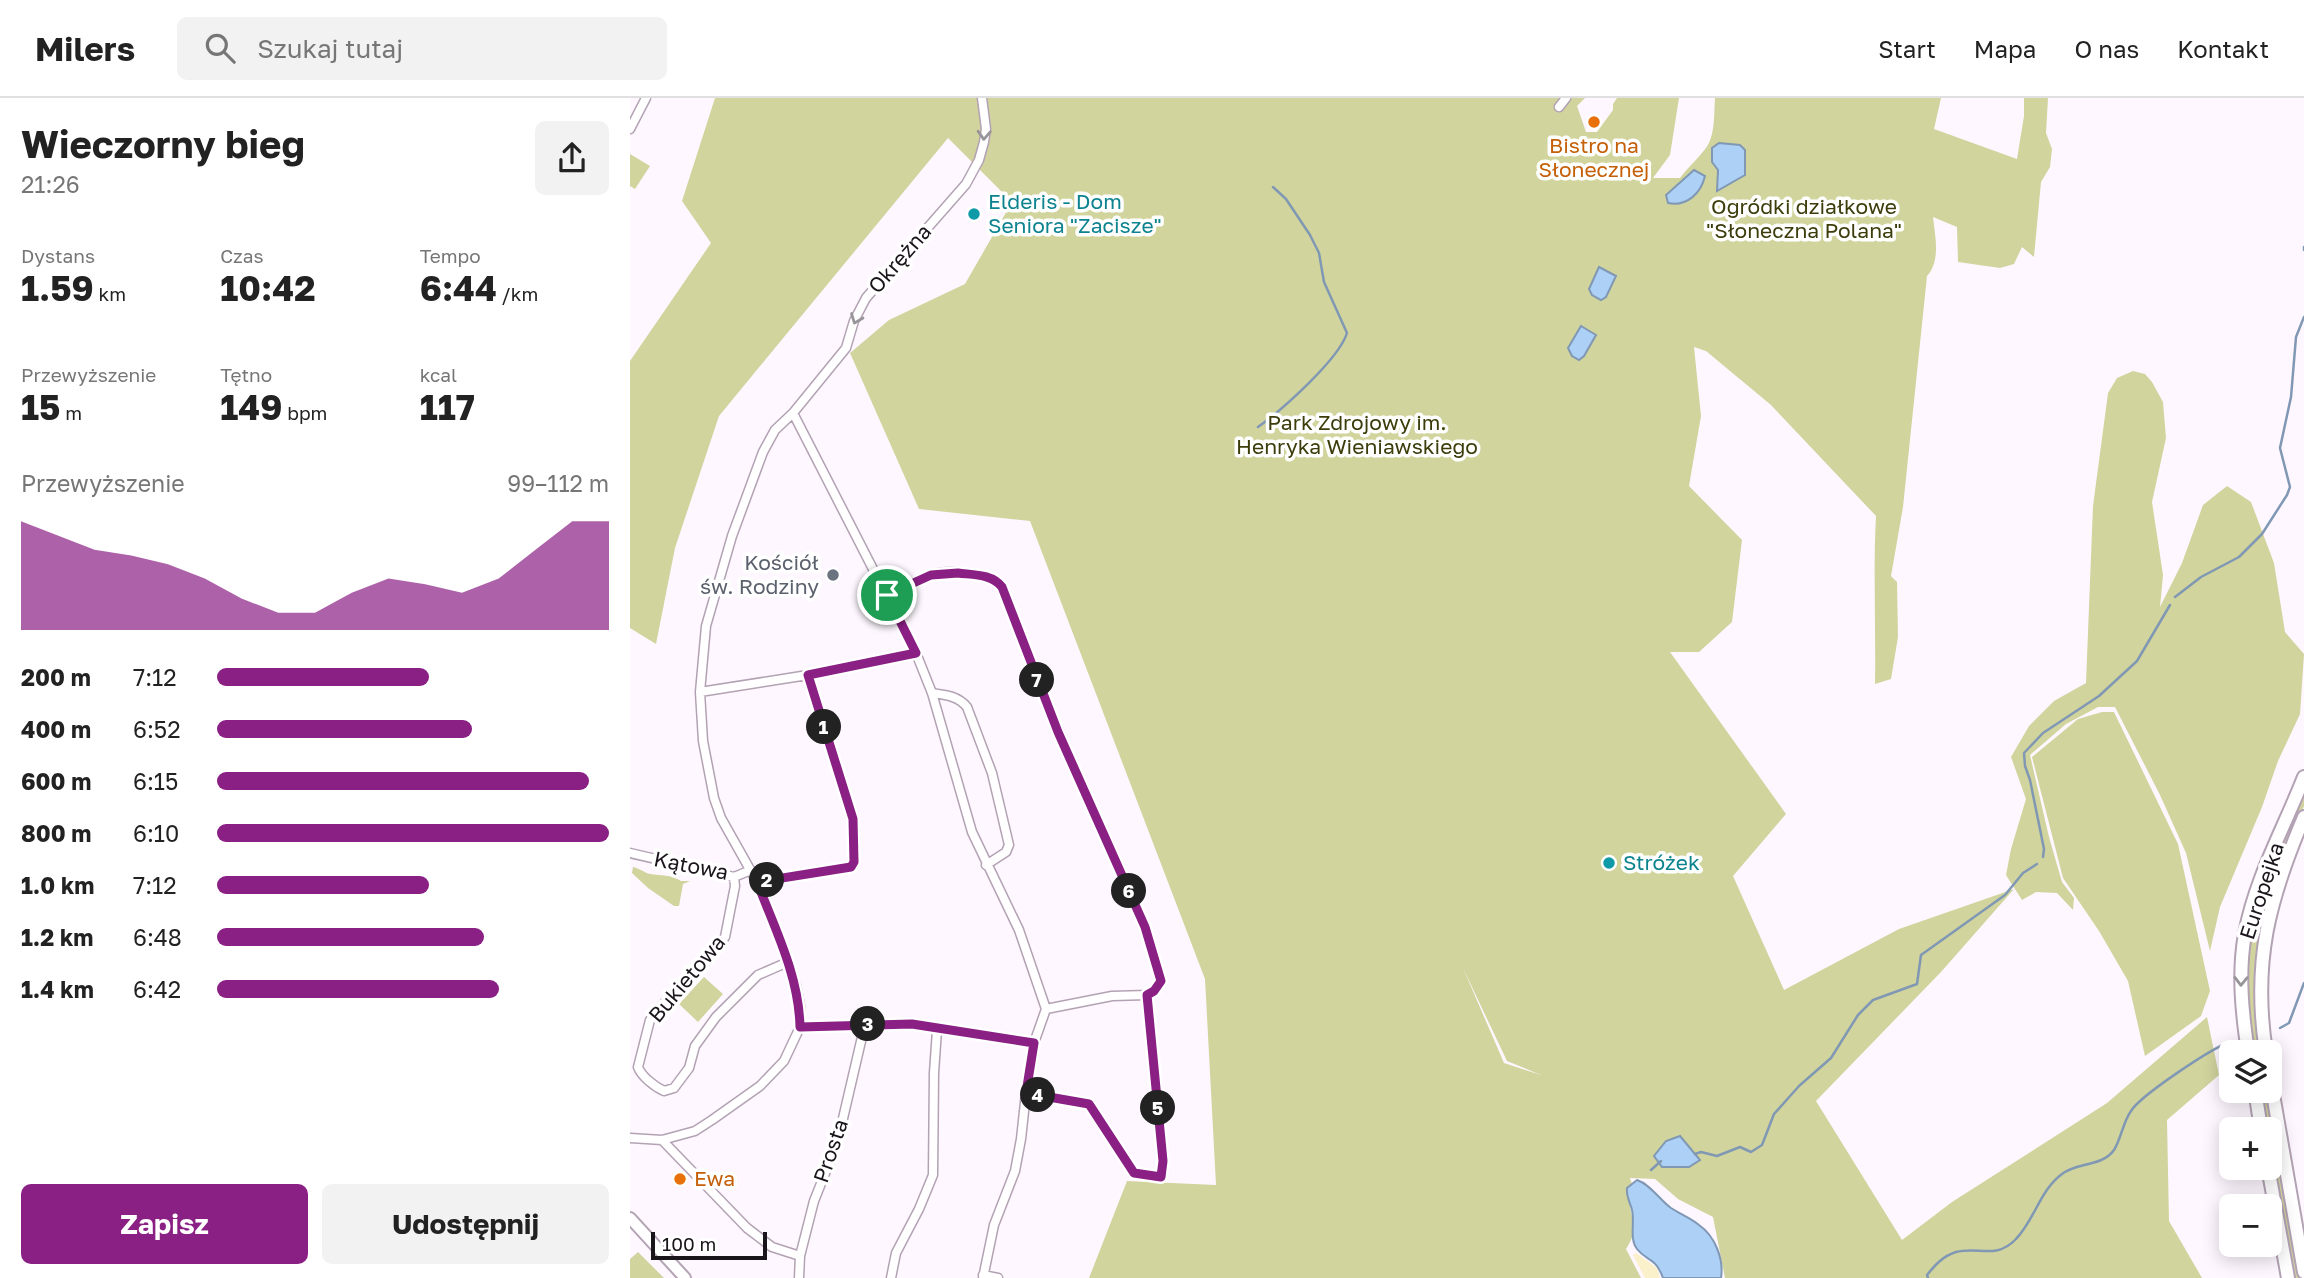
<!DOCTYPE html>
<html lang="pl">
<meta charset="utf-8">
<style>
body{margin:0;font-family:"Golos Text",sans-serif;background:#f2f2f2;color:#222;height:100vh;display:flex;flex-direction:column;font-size:26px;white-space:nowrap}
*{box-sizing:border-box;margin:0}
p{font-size:23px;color:#767676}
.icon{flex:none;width:38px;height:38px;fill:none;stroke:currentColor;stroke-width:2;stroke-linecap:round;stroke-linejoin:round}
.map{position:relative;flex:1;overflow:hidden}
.details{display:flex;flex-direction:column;background:#fff;width:630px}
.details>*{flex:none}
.tools{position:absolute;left:1589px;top:942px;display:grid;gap:14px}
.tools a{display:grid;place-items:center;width:63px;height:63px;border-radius:10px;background:#fff;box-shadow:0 4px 18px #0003;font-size:35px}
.scale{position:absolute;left:21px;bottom:18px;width:116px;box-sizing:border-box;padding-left:7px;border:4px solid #1a141b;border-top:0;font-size:19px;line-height:24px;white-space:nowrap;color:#1a141b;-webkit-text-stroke:5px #fff;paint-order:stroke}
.pin{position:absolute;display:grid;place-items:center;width:60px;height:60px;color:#fff;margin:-30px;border:4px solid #fff;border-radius:50%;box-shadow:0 2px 7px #0007}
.km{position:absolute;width:35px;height:35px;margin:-18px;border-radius:50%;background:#222;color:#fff;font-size:19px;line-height:35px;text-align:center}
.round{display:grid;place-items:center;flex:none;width:74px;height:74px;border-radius:10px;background:#f2f2f2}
.summary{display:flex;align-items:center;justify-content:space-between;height:119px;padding:0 21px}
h1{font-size:38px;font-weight:700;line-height:52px}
.stats{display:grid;grid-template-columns:repeat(3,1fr);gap:10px;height:119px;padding:7px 21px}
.stats div{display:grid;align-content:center}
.stats b{font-size:35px;font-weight:700}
.stats small{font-size:19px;font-weight:400}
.stats p{font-size:19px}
.chart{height:196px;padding:14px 21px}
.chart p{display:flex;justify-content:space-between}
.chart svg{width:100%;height:126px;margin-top:7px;fill:#8a1f84;opacity:.7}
.primary-button{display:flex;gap:14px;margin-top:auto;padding:14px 21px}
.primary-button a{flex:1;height:80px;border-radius:10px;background:#8a1f84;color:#fff;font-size:28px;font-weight:700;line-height:80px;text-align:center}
.primary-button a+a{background:#f2f2f2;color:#222}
ul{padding:0 21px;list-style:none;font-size:23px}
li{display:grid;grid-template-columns:112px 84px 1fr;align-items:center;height:52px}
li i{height:18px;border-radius:9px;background:#8a1f84}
header{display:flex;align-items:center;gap:42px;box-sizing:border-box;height:98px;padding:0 35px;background:#fff;border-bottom:2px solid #e0e0e0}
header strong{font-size:33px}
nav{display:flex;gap:38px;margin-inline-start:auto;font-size:24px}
.search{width:490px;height:63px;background:#f2f2f2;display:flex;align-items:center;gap:18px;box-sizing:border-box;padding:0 24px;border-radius:10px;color:#767676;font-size:26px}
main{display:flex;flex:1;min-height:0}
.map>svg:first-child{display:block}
.green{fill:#d1d49d;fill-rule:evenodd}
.sand{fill:#faf0ca}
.water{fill:#acd0f6;stroke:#8098b4;stroke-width:2}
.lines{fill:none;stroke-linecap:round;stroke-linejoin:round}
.stream{stroke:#8098b4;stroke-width:2.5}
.street-casing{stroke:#b3a2b4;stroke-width:11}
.secondary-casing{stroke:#b3a2b4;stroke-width:14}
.primary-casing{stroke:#b3a2b4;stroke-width:16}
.street{stroke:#fff;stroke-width:8}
.secondary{stroke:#fff;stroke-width:10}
.primary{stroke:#fff;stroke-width:12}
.oneway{stroke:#989598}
.route-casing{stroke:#fff;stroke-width:14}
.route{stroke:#8a1f84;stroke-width:9}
.food-dot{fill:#e8710a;stroke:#fff;stroke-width:2.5}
.culture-dot{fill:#0f9aa8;stroke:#fff;stroke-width:2.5}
.worship-dot{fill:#6b7280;stroke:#fff;stroke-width:2.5}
.labels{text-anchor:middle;stroke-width:7;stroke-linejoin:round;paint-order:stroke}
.food-label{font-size:21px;fill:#c56008;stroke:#fff}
.culture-label{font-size:21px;fill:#0d838f;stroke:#fff;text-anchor:start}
.park-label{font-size:21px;fill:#3c3d0b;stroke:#fff}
.street-label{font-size:21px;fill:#1a141b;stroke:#fff}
.worship-label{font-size:21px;fill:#5b616d;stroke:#fff;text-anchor:end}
</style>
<header>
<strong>Milers</strong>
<div class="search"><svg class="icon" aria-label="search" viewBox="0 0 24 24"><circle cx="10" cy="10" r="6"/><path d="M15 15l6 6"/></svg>Szukaj tutaj</div>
<nav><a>Start</a><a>Mapa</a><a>O nas</a><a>Kontakt</a></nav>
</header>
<main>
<section class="details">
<div class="summary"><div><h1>Wieczorny bieg</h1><p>21:26</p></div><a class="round"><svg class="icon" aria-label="share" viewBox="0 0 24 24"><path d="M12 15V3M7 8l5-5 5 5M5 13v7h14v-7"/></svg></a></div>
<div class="stats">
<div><p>Dystans</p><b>1.59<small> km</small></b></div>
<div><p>Czas</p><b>10:42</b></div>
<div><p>Tempo</p><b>6:44<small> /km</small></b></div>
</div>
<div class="stats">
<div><p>Przewyższenie</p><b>15<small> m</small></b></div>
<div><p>Tętno</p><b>149<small> bpm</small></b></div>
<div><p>kcal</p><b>117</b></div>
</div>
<div class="chart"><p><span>Przewyższenie</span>99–112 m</p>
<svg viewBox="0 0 160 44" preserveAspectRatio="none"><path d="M0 44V6L10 11L20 16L30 18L40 21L50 26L60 33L70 38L80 38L90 31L100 26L110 28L120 31L130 26L140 16L150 6L160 6V44z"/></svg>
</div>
<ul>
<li><b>200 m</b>7:12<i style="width:54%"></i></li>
<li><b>400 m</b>6:52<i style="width:65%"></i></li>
<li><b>600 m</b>6:15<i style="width:95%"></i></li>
<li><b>800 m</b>6:10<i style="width:100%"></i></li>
<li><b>1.0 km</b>7:12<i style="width:54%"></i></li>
<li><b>1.2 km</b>6:48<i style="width:68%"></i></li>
<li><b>1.4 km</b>6:42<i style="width:72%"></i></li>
</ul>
<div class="primary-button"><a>Zapisz</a><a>Udostępnij</a></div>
</section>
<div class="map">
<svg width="1674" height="1180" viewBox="0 0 1674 1180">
<rect width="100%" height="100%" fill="#fef7ff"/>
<path class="green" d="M 85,0 L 955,0 L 947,8 L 956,34 L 967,34 L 983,12 L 983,6 L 987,0 L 1049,0 L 1040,57 L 1023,80 L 1050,80 C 1058,69 1074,55 1079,45 C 1085,32 1084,14 1085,0 L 1311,0 L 1304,31 L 1387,61 L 1394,18 L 1394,0 L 1418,0 L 1416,35 L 1422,51 L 1420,69 L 1411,84 L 1404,159 L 1392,149 L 1384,166 L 1370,170 L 1328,164 L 1327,129 L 1303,119 C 1305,138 1311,163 1297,178 L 1273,409 L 1261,478 L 1267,484 L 1268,539 L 1261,581 L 1245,586 C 1246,530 1243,474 1246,418 L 1141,307 L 1076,253 L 1064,249 L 1071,318 L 1059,388 L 1112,442 L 1102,524 L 1069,554 L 1040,554 L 1156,716 L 1103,778 L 1154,892 L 1269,831 L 1384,791 L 1311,874 L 1186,1003 L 1272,1142 L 1322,1104 L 1477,1005 L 1577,919 L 1589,977 L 1537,1022 L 1539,1123 L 1572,1180 L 1095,1180 L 1083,1119 L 1048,1101 L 1025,1081 L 1000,1080 L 1002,1086 C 992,1096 1006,1119 1003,1136 C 1002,1141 999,1146 996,1151 L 1011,1180 L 459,1180 L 497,1083 L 586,1087 L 575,881 L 400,423 L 289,411 L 220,255 L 259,222 L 335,186 L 382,104 L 318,40 L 89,318 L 45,450 L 26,546 L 0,530 L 0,263 L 81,145 L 52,103 ZM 833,870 L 877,963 L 911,977 L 874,965 Z
M 0,56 L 20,68 L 5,91 L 0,88 Z
M 1503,273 L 1515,276 L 1522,284 L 1533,304 L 1536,340 L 1522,404 L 1533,477 L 1530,509 L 1552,465 L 1573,407 L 1597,388 L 1621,404 L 1644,465 L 1655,534 L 1674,556 L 1670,616 L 1648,663 L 1632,709 L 1590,809 L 1580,853 L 1556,755 L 1530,697 L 1485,609 L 1468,609 L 1436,626 L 1400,657 L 1419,739 L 1432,784 L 1444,800 L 1443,812 L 1427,795 L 1406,794 L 1392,802 L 1376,777 L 1381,751 L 1396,701 L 1381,659 L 1399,628 L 1424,603 L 1456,585 L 1463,408 L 1478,295 L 1487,280 Z
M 1472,614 L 1484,614 L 1548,746 L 1580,893 L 1571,918 L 1515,958 L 1498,883 L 1469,833 L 1433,780 L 1402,659 L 1448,621 Z
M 1674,692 L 1674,708 L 1641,794 L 1631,954 L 1623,954 C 1621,932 1617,910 1616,889 C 1614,819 1647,754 1674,692 Z
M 3,769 C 9,770 15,775 20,776 C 32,778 40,776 51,783 L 60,783 L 53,786 L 49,808 L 44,808 L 18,790 L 2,775 Z
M 74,879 L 93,896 L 68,924 L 49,906 Z
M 1629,992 L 1636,992 L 1671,1180 L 1664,1180 L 1640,1049 L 1640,1031 L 1636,1031 Z
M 8,1154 L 34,1180 L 0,1180 L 0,1161 Z"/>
<path class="sand" d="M 1006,1155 L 1027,1170 L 1030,1180 L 1015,1180 L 1003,1157 Z"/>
<path class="water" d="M 1089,45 L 1110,47 L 1115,52 L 1115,77 L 1087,93 L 1088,72 L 1082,64 L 1082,50 Z
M 1064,72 L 1075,78 C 1071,95 1057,109 1038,105 L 1036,97 Z
M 969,169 L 986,178 L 976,199 L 971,202 L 962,197 L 959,191 Z
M 951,228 L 966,237 L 954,258 L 949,262 L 942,258 L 938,250 Z
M 1050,1038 L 1070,1062 L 1059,1069 L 1032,1069 L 1024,1058 L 1036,1043 Z
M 1007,1082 C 1020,1086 1030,1102 1041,1110 C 1050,1116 1061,1120 1069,1127 C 1085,1138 1094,1161 1091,1180 L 1033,1180 C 1025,1158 1017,1164 1007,1151 C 999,1141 1005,1124 1002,1112 C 1000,1104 996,1099 997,1090 Z"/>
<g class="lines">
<path class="stream" d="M 1674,149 L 1674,152
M 628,329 C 652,312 709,261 717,235 L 694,184 L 689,155 L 680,137 L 656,101 L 643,89
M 1545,499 L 1571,479 L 1609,459 L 1632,436 L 1657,397 L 1660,389 L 1650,350 L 1661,299 L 1666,239 L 1674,219
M 1413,759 L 1414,751 L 1400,682 L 1395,668 L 1394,655 L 1413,635 L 1469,598 L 1507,563 L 1540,507
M 1650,930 L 1659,925 L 1674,885
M 1065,1056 L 1071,1054 L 1087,1058 L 1110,1049 L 1121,1054 L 1132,1047 L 1144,1016 L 1169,988 L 1201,960 L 1228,917 L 1243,902 L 1287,886 L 1291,857 L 1375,797 L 1393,775 L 1407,766
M 1021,1072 L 1031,1063
M 1298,1180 L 1297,1177 C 1305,1167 1313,1158 1326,1154 C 1349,1148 1366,1162 1386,1141 C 1404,1123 1410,1092 1432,1076 C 1447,1064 1472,1069 1484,1052 C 1491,1041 1493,1024 1501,1013 C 1510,998 1584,948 1601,944"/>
<defs>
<path id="street" d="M 929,9 L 936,0
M 0,31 L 16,0
M 163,315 L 286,555 L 302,595 L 342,734 L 389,832 L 416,911 L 404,945 L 396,995 L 391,1041 L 385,1073 L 364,1127 L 353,1180
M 257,497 C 270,491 284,483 298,478 C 316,471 361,473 372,490 C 397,555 422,620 451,684 C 480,749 513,814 531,883 L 524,893 L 517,897 L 533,1063 L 531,1079 L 504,1075 L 459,1006 L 396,995
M 70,594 L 178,577 L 286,555
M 302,595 C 316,597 328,598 337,609 L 362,675 L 379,747 L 376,754 L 356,767
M 0,755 L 104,779 L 121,772
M 104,779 L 105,788 L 95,839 L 70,870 L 48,889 L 20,922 L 8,969 C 11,978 25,989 34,993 L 44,990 L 59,970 L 65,948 L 86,919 L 128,877 L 158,864
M 127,784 L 221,769 L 224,764 L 223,721 L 178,577
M 416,911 L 482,898 L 517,897
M 170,929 L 282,927 L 404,945
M 0,1040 L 32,1042 L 65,1033 L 82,1022 L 130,988 L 154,963 L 170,929 L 170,908 L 166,887 L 156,859 L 127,784 L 91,720 L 84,700 L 73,643 L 70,594 L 76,528 L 102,438 L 133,354 L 145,332 L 163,315 L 216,250 L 224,223 L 236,200 L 336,86 L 349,62 L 354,44 L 356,31 L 352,0
M 32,1042 L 117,1130 L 142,1149 L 170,1158
M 353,1177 L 368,1180
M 169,1180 L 170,1158 L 184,1103 L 200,1063 L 211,1029 L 235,926
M 261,1180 L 266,1155 L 289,1111 L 303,1077 L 304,975 L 307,932"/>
<path id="secondary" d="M 0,1120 L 55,1180"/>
<path id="primary" d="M 1618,954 C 1612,914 1608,875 1615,836 C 1625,781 1654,730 1674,679
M 1636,954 C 1622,864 1639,801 1674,719
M 1640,979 L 1674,1174
M 1625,992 L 1631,1031
M 1638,1069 L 1658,1180"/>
</defs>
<use href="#street" class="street-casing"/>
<use href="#secondary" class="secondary-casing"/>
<use href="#primary" class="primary-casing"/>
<use href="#street" class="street"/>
<use href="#secondary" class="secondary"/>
<use href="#primary" class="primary"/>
</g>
<defs><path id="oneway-chevron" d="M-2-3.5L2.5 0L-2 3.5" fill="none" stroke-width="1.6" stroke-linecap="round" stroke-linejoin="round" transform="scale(1.75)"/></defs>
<g class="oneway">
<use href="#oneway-chevron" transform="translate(354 37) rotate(93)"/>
<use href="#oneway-chevron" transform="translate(226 221) rotate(111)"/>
<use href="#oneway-chevron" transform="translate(1611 883) rotate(91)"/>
</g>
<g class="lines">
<defs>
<path id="route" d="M 328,475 C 344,477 362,476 372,489 L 428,634 L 515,829 L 531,883 L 524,893 L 517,897 L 533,1063 L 531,1079 L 504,1075 L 459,1006 L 396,995 L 404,945 L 282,926 L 170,929 C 169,878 145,831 127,784 L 221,769 L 224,764 L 223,721 L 178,577 L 286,555 L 257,497 L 301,477 Z"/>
</defs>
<use href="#route" class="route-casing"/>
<use href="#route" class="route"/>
</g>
<g class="food-dot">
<circle cx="964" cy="24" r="7"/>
<circle cx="50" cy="1081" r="7"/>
</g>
<g class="culture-dot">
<circle cx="344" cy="116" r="7"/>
<circle cx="979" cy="765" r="7"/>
</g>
<circle class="worship-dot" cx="203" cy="477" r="7"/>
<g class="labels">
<g class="food-label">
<text x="964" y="55">Bistro na<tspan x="964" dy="24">Słonecznej</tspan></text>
<text x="64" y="1088" text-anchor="start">Ewa</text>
</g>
<g class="culture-label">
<text x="358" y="111">Elderis - Dom<tspan x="358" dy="24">Seniora "Zacisze"</tspan></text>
<text x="993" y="772">Stróżek</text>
</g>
<g class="park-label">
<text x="1174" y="116">Ogródki działkowe<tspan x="1174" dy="24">"Słoneczna Polana"</tspan></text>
<text x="727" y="332">Park Zdrojowy im.<tspan x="727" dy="24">Henryka Wieniawskiego</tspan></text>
</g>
<g class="street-label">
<text transform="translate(270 161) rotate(-49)" y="7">Okrężna</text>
<text transform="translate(61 768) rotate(11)" y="7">Kątowa</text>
<text transform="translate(1632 793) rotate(-72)" y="7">Europejka</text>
<text transform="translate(57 881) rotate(-50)" y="7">Bukietowa</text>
<text transform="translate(201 1053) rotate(-71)" y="7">Prosta</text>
</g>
<g class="worship-label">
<text x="189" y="472">Kościół<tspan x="189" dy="24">św. Rodziny</tspan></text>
</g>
</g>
</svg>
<div class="tools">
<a><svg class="icon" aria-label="layers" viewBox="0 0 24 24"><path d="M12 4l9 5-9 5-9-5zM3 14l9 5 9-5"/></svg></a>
<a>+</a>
<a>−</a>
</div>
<div class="scale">100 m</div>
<div class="pin" style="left:257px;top:497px;background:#1e9e55"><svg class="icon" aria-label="arrive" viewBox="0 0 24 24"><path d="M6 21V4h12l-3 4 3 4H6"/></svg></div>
<b class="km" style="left:194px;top:629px">1</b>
<b class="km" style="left:137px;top:782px">2</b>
<b class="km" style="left:238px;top:926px">3</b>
<b class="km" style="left:408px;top:997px">4</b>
<b class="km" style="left:528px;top:1010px">5</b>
<b class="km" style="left:499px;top:793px">6</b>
<b class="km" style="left:407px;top:582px">7</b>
</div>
</main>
